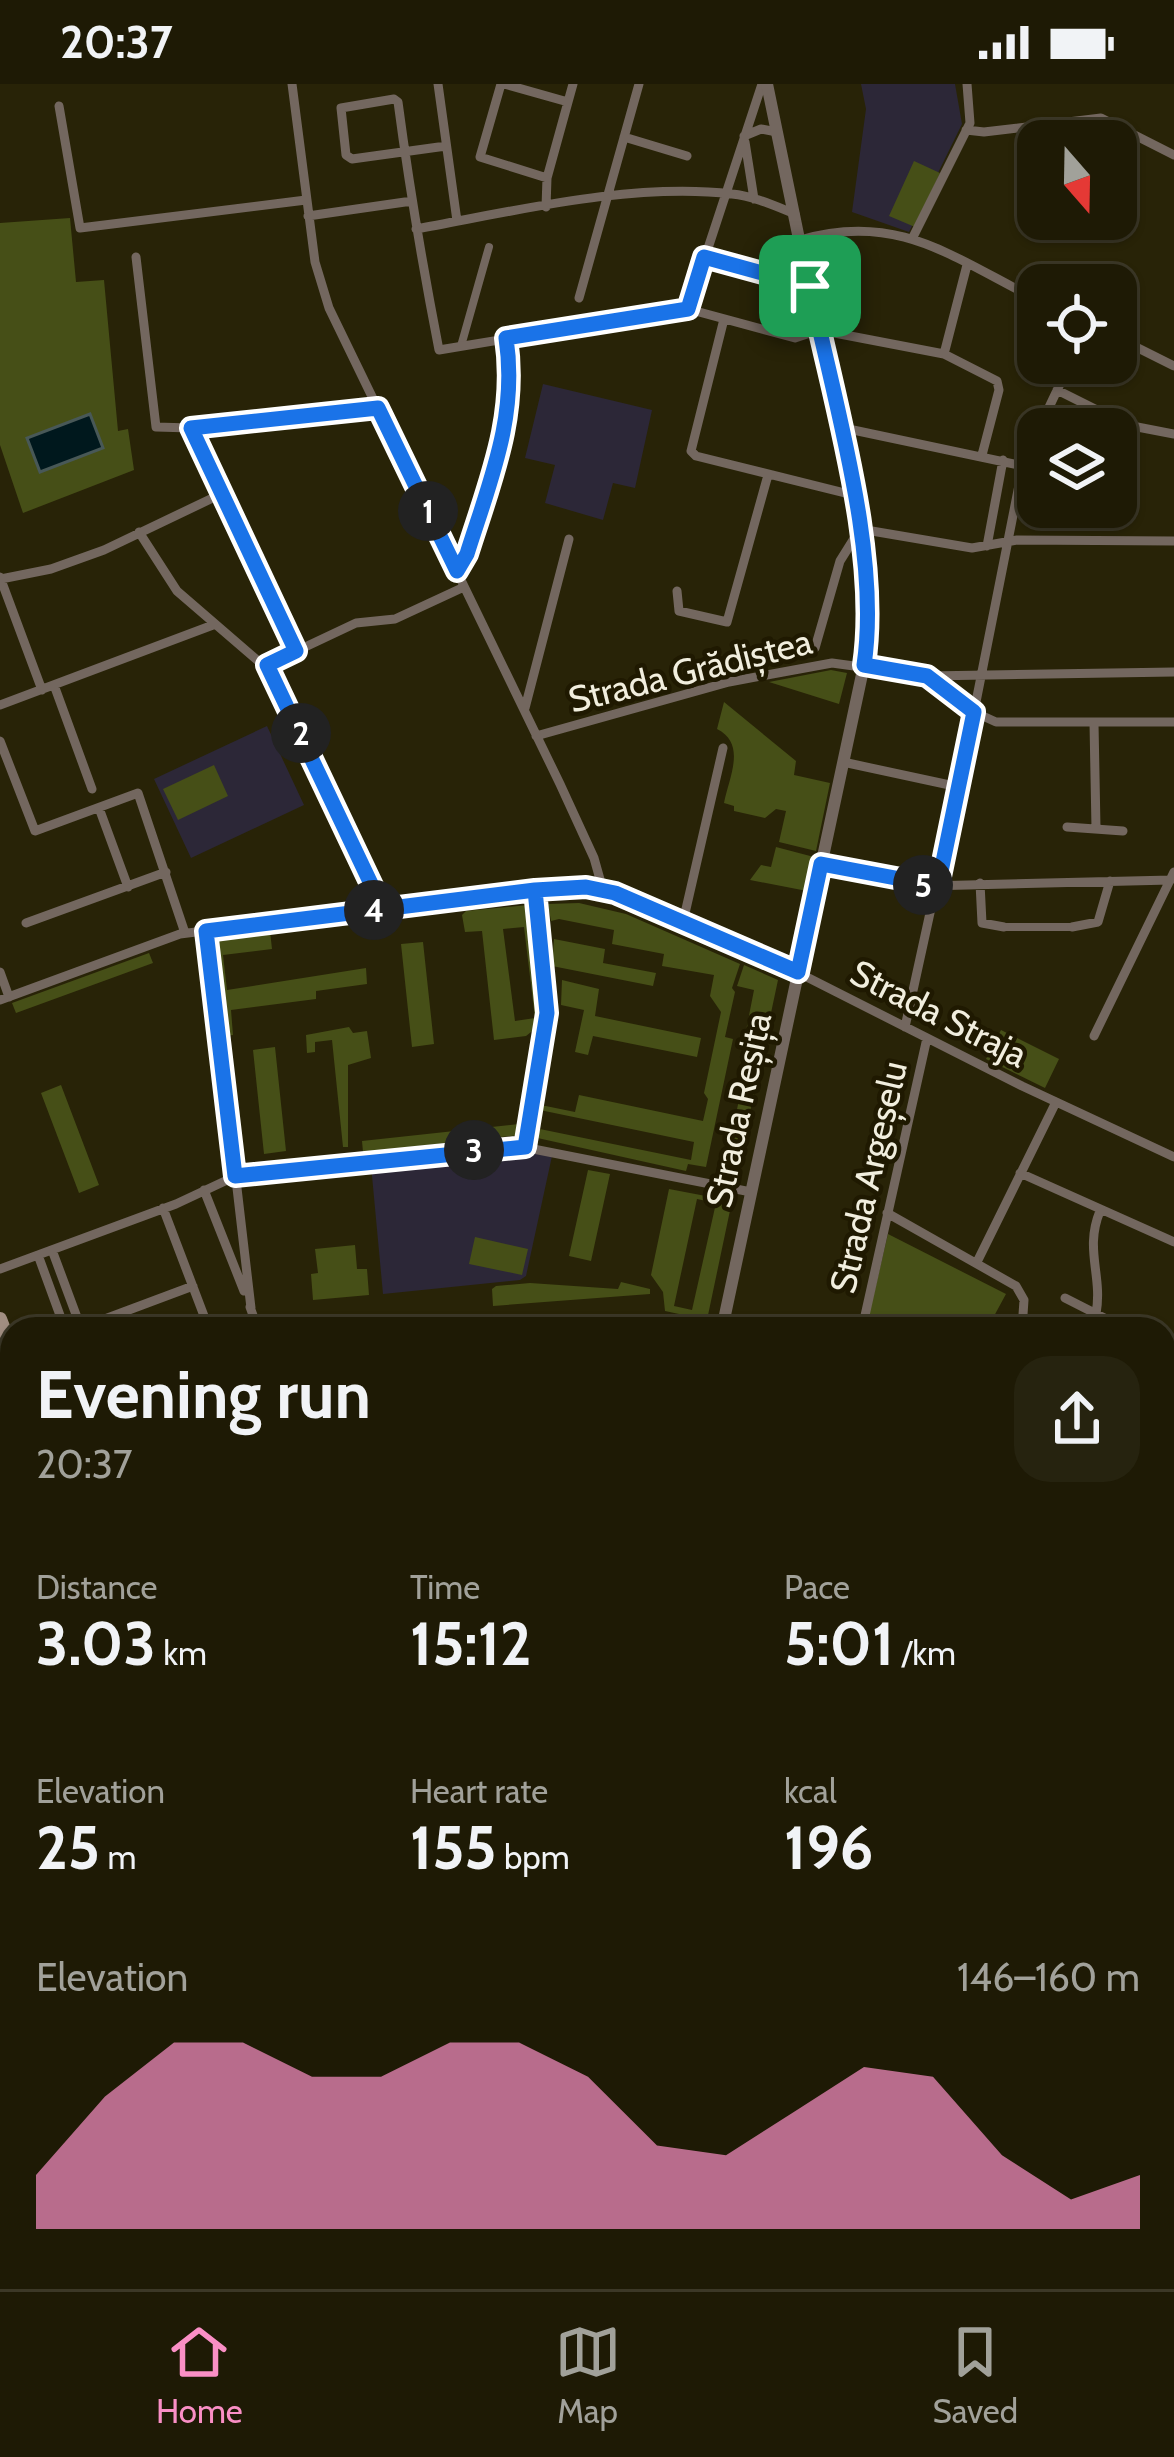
<!DOCTYPE html>
<meta charset="utf-8">
<style>
body{margin:0;font-family:Cabin,sans-serif;background:#26230f;color:#f1f3f6;height:100vh;display:flex;flex-direction:column;font-size:45px;white-space:nowrap}
*{box-sizing:border-box;margin:0}
p{font-size:39px;color:#a1a19a}
.icon{flex:none;width:66px;height:66px;fill:none;stroke:currentColor;stroke-width:2;stroke-linecap:round;stroke-linejoin:round}
.map{position:relative;flex:1;overflow:hidden}
.sheet{position:absolute;left:0px;top:1233px;width:1176px;height:972px;display:flex;flex-direction:column;background:#1e1a05;border-radius:36px 36px 0 0;box-shadow:0 3px 9px #0004,0 0 0 3px #3c3827}
.sheet>*{flex:none}
.needle{width:78px;rotate:160deg}
.buttons{position:absolute;left:1017px;top:36px;display:grid;gap:24px}
.buttons a{display:grid;place-items:center;width:120px;height:120px;border-radius:24px;background:#1e1a05;box-shadow:0 3px 9px #0004,0 0 0 3px #3c3827;font-size:60px}
.pin{position:absolute;display:grid;place-items:center;width:102px;height:102px;color:#fff;margin:-51px;border-radius:24px;box-shadow:0 6px 18px #0006}
.km{position:absolute;width:60px;height:60px;margin:-30px;border-radius:50%;background:#222;color:#fff;font-size:33px;line-height:60px;text-align:center}
.round{display:grid;place-items:center;flex:none;width:126px;height:126px;border-radius:36px;background:#26230f}
.overview{display:flex;align-items:center;justify-content:space-between;height:204px;padding:0 36px}
h1{font-size:66px;font-weight:800;line-height:90px}
.figures{display:grid;grid-template-columns:repeat(3,1fr);gap:18px;height:204px;padding:12px 36px}
.figures div{display:grid;align-content:center}
.figures b{font-size:60px;font-weight:800}
.figures small{font-size:33px;font-weight:400}
.figures p{font-size:33px}
.chart{height:336px;padding:24px 36px}
.chart p{display:flex;justify-content:space-between}
.chart svg{width:100%;height:216px;margin-top:12px;fill:#fa8fc6;opacity:.7}
.status{display:flex;justify-content:space-between;align-items:center;height:84px;padding:0 60px;background:#1e1a05;direction:ltr}
.status svg{height:33px;fill:currentColor}
.tabs{display:flex;justify-content:space-around;align-items:center;height:168px;border-top:3px solid #3c3827;background:#1e1a05;font-size:33px;color:#a1a19a}
.tabs a{display:grid;justify-items:center;gap:6px}
.tabs .current{color:#fa8fc6}
.map>svg:first-child{display:block}
.education{fill:#2c2737}
.green{fill:#464f17;fill-rule:evenodd}
.water{fill:#00181d;stroke:#485857;stroke-width:3}
.lines{fill:none;stroke-linecap:round;stroke-linejoin:round}
.pedestrian{stroke:#73675f;stroke-width:8}
.minor{stroke:#73675f;stroke-width:9}
.tertiary{stroke:#73675f;stroke-width:12}
.secondary{stroke:#a18e81;stroke-width:14}
.route-casing{stroke:#fff;stroke-width:24}
.route{stroke:#1a73e8;stroke-width:15}
.labels{text-anchor:middle;stroke-width:9;stroke-linejoin:round;paint-order:stroke}
.street-label{font-size:36px;fill:#f1eede;stroke:#1f1901}
</style>
<div class="status"><b>20:37</b><svg viewBox="0 0 49 12"><path d="M0 12V9h3v3zM5 12V6h3v6zM10 12V3h3v9zM15 12V0h3v12zM26 1h20v11H26zM47 4h2v5h-2z"/></svg></div>
<div class="map">
<svg width="1174" height="2205" viewBox="0 0 1174 2205">
<rect width="100%" height="100%" fill="#282307"/>
<path class="education" d="M 861,0 L 955,0 L 962,40 L 909,148 L 852,128 L 866,25 Z
M 543,300 L 652,326 L 635,404 L 613,399 L 603,436 L 545,419 L 555,381 L 525,374 Z
M 267,642 L 304,721 L 191,774 L 154,695 Z
M 506,1066 L 552,1072 L 526,1192 L 520,1196 L 383,1210 L 371,1081 Z"/>
<path class="green" d="M 914,77 L 940,89 L 915,143 L 889,132 Z
M 70,134 L 76,198 L 104,196 L 118,347 L 128,345 L 134,386 L 23,429 L 0,361 L 0,139 Z
M 831,586 L 847,589 L 839,620 L 769,598 Z
M 724,618 L 796,677 L 794,691 L 830,699 L 816,767 L 779,758 L 786,727 L 776,725 L 765,734 L 734,727 L 734,722 L 724,719 C 729,693 747,660 717,645 Z
M 214,681 L 228,712 L 178,736 L 163,705 Z
M 776,763 L 814,773 L 807,807 L 750,796 L 761,781 L 771,783 Z
M 579,819 L 626,830 L 740,880 L 732,904 L 735,908 L 725,953 L 733,955 L 706,1083 L 688,1080 L 686,1087 L 533,1053 L 535,1044 L 691,1076 L 694,1058 L 535,1025 L 536,1020 L 575,1028 L 579,1011 L 703,1037 L 708,1015 L 704,1009 L 721,928 L 710,912 L 714,891 L 662,882 L 664,870 L 612,860 L 614,846 L 559,835 L 551,837 L 548,820 Z
M 528,821 L 541,940 L 526,952 L 494,956 L 482,847 L 465,848 L 462,831 L 466,827 ZM 524,843 L 535,934 L 515,937 L 503,845 Z
M 270,847 L 272,865 L 223,871 L 227,906 L 366,884 L 367,900 L 316,907 L 316,915 L 231,926 L 233,951 L 223,952 L 212,857 L 215,853 Z
M 554,855 L 605,865 L 603,879 L 656,889 L 653,902 L 552,882 Z
M 423,858 L 434,960 L 412,963 L 401,860 Z
M 149,869 L 153,879 L 16,929 L 12,919 Z
M 744,881 L 778,896 L 737,1089 L 724,1087 L 752,954 L 745,952 L 754,906 L 737,902 Z
M 562,896 L 599,905 L 595,932 L 701,954 L 697,973 L 593,952 L 588,971 L 575,968 L 584,926 L 561,921 Z
M 349,943 L 353,949 L 367,947 L 371,974 L 348,981 L 348,1063 L 343,1063 L 332,956 L 315,958 L 315,968 L 307,969 L 306,951 Z
M 1001,946 L 1059,975 L 1045,1004 L 986,975 Z
M 275,963 L 286,1067 L 264,1070 L 253,966 Z
M 61,1001 L 99,1101 L 79,1109 L 41,1009 Z
M 519,1040 L 520,1051 L 363,1068 L 362,1057 Z
M 588,1086 L 610,1090 L 591,1177 L 569,1172 Z
M 669,1105 L 732,1117 L 707,1236 L 665,1227 L 663,1208 L 651,1191 ZM 697,1115 L 716,1119 L 692,1226 L 674,1222 Z
M 888,1150 L 1006,1210 L 987,1245 L 883,1245 L 867,1239 Z
M 475,1153 L 528,1165 L 522,1191 L 469,1180 Z
M 355,1161 L 357,1185 L 367,1185 L 369,1211 L 313,1216 L 311,1190 L 318,1189 L 315,1165 Z
M 621,1198 L 650,1205 L 650,1210 L 493,1222 L 492,1205 L 496,1202 L 530,1199 L 618,1205 Z"/>
<path class="water" d="M 90,330 L 103,364 L 40,388 L 27,354 Z"/>
<g class="lines">
<path class="pedestrian" d="M 461,262 L 489,163
M 1004,843 L 1072,843
M 1164,1905 L 1174,1885"/>
<path class="minor" d="M 292,0 L 315,178 L 329,224 L 560,700 L 594,774 L 603,806
M 438,0 L 457,137
M 501,0 L 480,73 L 547,94
M 504,0 L 568,18 L 547,94 L 546,123
M 568,18 L 573,0
M 59,22 L 80,144 L 306,116
M 966,46 L 984,48 L 1101,34 L 1174,71
M 744,52 L 761,45 L 777,48
M 624,53 L 687,72
M 745,58 L 754,115
M 446,62 L 352,75 L 346,71 L 341,24 L 394,15 L 398,18 C 409,101 423,184 439,266 L 688,225 L 795,254 L 819,246 L 944,270 L 997,297 L 999,306 L 982,371
M 308,132 L 412,117
M 416,145 C 515,127 633,98 732,110 C 753,112 775,122 795,130
M 912,155 L 970,39 L 967,0
M 800,156 C 898,127 953,174 1038,216
M 136,173 L 156,343 L 191,344 L 378,324
M 704,173 L 810,202
M 579,214 L 639,0
M 688,225 L 762,0
M 724,235 L 691,367 L 696,372 L 853,411
M 1116,253 L 1174,282
M 944,270 L 967,181
M 1057,306 L 1127,341 L 1174,350
M 839,343 L 1023,382
M 191,344 L 296,567
M 139,448 L 177,507 L 271,588 L 383,825
M 987,462 L 1003,376
M 457,487 L 467,470 C 490,398 518,332 506,254
M 0,493 L 42,606
M 1,495 L 51,485 L 104,466 L 221,410
M 677,507 L 679,527 L 727,538 L 768,391
M 815,564 L 840,477 L 860,445 L 972,464 L 1017,456 L 1174,457
M 267,581 L 356,539 L 395,535 L 464,503
M 927,592 L 974,628 L 996,638 L 1174,638
M 54,601 L 92,705
M 0,621 L 213,541
M 525,624 L 569,455
M 1094,639 L 1096,744
M 536,652 L 729,598 L 832,579 L 927,592 L 1174,588
M 0,657 L 35,747 L 138,709 L 185,849
M 843,678 L 959,703
M 99,724 L 128,803
M 1067,743 L 1123,747
M 821,780 L 927,802 L 1171,796
M 980,799 L 982,839 L 1004,843
M 683,838 L 723,664
M 26,839 L 166,788
M 1072,843 L 1098,838 L 1110,797
M 207,847 L 251,1224
M 0,888 L 9,913
M 0,916 L 180,850 L 535,806 L 595,804 L 627,813 L 787,883 L 1022,1002 L 1174,1073
M 905,943 L 974,628 L 1024,376 L 1070,279
M 1094,952 L 1174,788
M 525,1063 L 547,930 L 535,806
M 1020,1089 L 1174,1158
M 204,1106 L 244,1207
M 163,1124 L 209,1245
M 887,1129 L 1016,1202 L 1024,1216 L 1022,1245
M 52,1166 L 81,1244
M 38,1171 L 65,1245
M 977,1178 L 1056,1018
M 0,1185 L 176,1120 L 240,1090 L 317,1081 L 518,1062 L 751,1108
M 1065,1214 L 1126,1245
M 250,1223 L 258,1245
M 1096,1230 C 1103,1191 1084,1166 1100,1127
M 78,1245 L 193,1202
M 862,1245 L 927,954
M 1164,1265 L 1174,1270
M 1164,1408 L 1174,1430
M 0,1419 L 12,1429 L 0,1435
M 1164,1530 L 1174,1519
M 0,1574 L 12,1568
M 1164,1611 L 1174,1619
M 1164,1703 L 1174,1711
M 0,1817 L 12,1808
M 1164,1838 L 1174,1821
M 1164,1873 L 1174,1881
M 0,1899 L 12,1894
M 0,1954 L 12,1949
M 1164,1962 L 1174,1970
M 1164,2017 L 1174,1999
M 0,2070 L 12,2065
M 1164,2073 L 1174,2078
M 0,2110 L 12,2142
M 1164,2160 L 1174,2164
M 32,2193 L 36,2205
M 478,2193 L 483,2205
M 619,2193 L 623,2205
M 757,2193 L 765,2205
M 980,2193 L 991,2205
M 176,2205 L 208,2193
M 571,2205 L 602,2193
M 800,2205 L 808,2193
M 1017,2205 L 1027,2193
M 1095,2205 L 1102,2193"/>
<path class="tertiary" d="M 722,1245 L 864,581 L 869,535 L 864,470 L 767,0
M 1164,1334 L 1174,1322
M 324,2205 L 354,2193"/>
<path class="secondary" d="M 0,1235 L 12,1266
M 0,1274 L 12,1305
M 0,1643 L 12,1636
M 345,2193 L 350,2205
M 360,2193 L 365,2205"/>
</g>
<g class="lines">
<defs>
<path id="route" d="M 810,202 L 704,173 L 688,225 L 506,254 C 518,332 490,397 467,470 L 457,487 L 378,324 L 191,344 L 296,567 L 267,581 L 383,825 L 535,806 L 547,929 L 525,1063 L 235,1092 L 206,847 L 535,806 L 586,803 L 615,809 L 798,888 L 821,780 L 938,802 L 974,628 L 927,592 L 864,581 C 881,468 833,315 810,202"/>
</defs>
<use href="#route" class="route-casing"/>
<use href="#route" class="route"/>
</g>
<g class="labels">
<g class="street-label">
<text transform="translate(690 586) rotate(-14)" y="13">Strada Grădiștea</text>
<text transform="translate(939 929) rotate(27)" y="13">Strada Straja</text>
<text transform="translate(738 1026) rotate(-78)" y="13">Strada Reșița</text>
<text transform="translate(868 1093) rotate(-77)" y="13">Strada Argeșelu</text>
</g>
</g>
</svg>
<div class="buttons">
<a><svg class="needle" viewBox="-14 -14 28 28"><path d="M0-13l5 13h-10z" fill="#e53935"/><path d="M0 13l5-13h-10z" fill="#a1a19a"/></svg></a>
<a><svg class="icon" aria-label="locate" viewBox="0 0 24 24"><circle cx="12" cy="12" r="6"/><path d="M12 2v4M12 18v4M2 12h4M18 12h4"/></svg></a>
<a><svg class="icon" aria-label="layers" viewBox="0 0 24 24"><path d="M12 4l9 5-9 5-9-5zM3 14l9 5 9-5"/></svg></a>
</div>
<div class="pin" style="left:810px;top:202px;background:#1e9e55"><svg class="icon" aria-label="arrive" viewBox="0 0 24 24"><path d="M6 21V4h12l-3 4 3 4H6"/></svg></div>
<b class="km" style="left:428px;top:427px">1</b>
<b class="km" style="left:301px;top:649px">2</b>
<b class="km" style="left:474px;top:1066px">3</b>
<b class="km" style="left:374px;top:826px">4</b>
<b class="km" style="left:923px;top:801px">5</b>
<section class="sheet">
<div class="overview"><div><h1>Evening run</h1><p>20:37</p></div><a class="round"><svg class="icon" aria-label="share" viewBox="0 0 24 24"><path d="M12 15V3M7 8l5-5 5 5M5 13v7h14v-7"/></svg></a></div>
<div class="figures">
<div><p>Distance</p><b>3.03<small> km</small></b></div>
<div><p>Time</p><b>15:12</b></div>
<div><p>Pace</p><b>5:01<small> /km</small></b></div>
</div>
<div class="figures">
<div><p>Elevation</p><b>25<small> m</small></b></div>
<div><p>Heart rate</p><b>155<small> bpm</small></b></div>
<div><p>kcal</p><b>196</b></div>
</div>
<div class="chart"><p><span>Elevation</span>146–160 m</p>
<svg viewBox="0 0 160 44" preserveAspectRatio="none"><path d="M0 44V33L10 17L20 6L30 6L40 13L50 13L60 6L70 6L80 13L90 27L100 29L110 20L120 11L130 13L140 29L150 38L160 33V44z"/></svg>
</div>
</section>
</div>
<nav class="tabs">
<a class="current"><svg class="icon" aria-label="home" viewBox="0 0 24 24"><path d="M3 11l9-7 9 7M6 9v11h12V9"/></svg>Home</a>
<a><svg class="icon" aria-label="map" viewBox="0 0 24 24"><path d="M3 6l6-2 6 2 6-2v14l-6 2-6-2-6 2zM9 4v14M15 6v14"/></svg>Map</a>
<a><svg class="icon" aria-label="saved" viewBox="0 0 24 24"><path d="M7 4h10v16l-5-4-5 4z"/></svg>Saved</a>
</nav>
